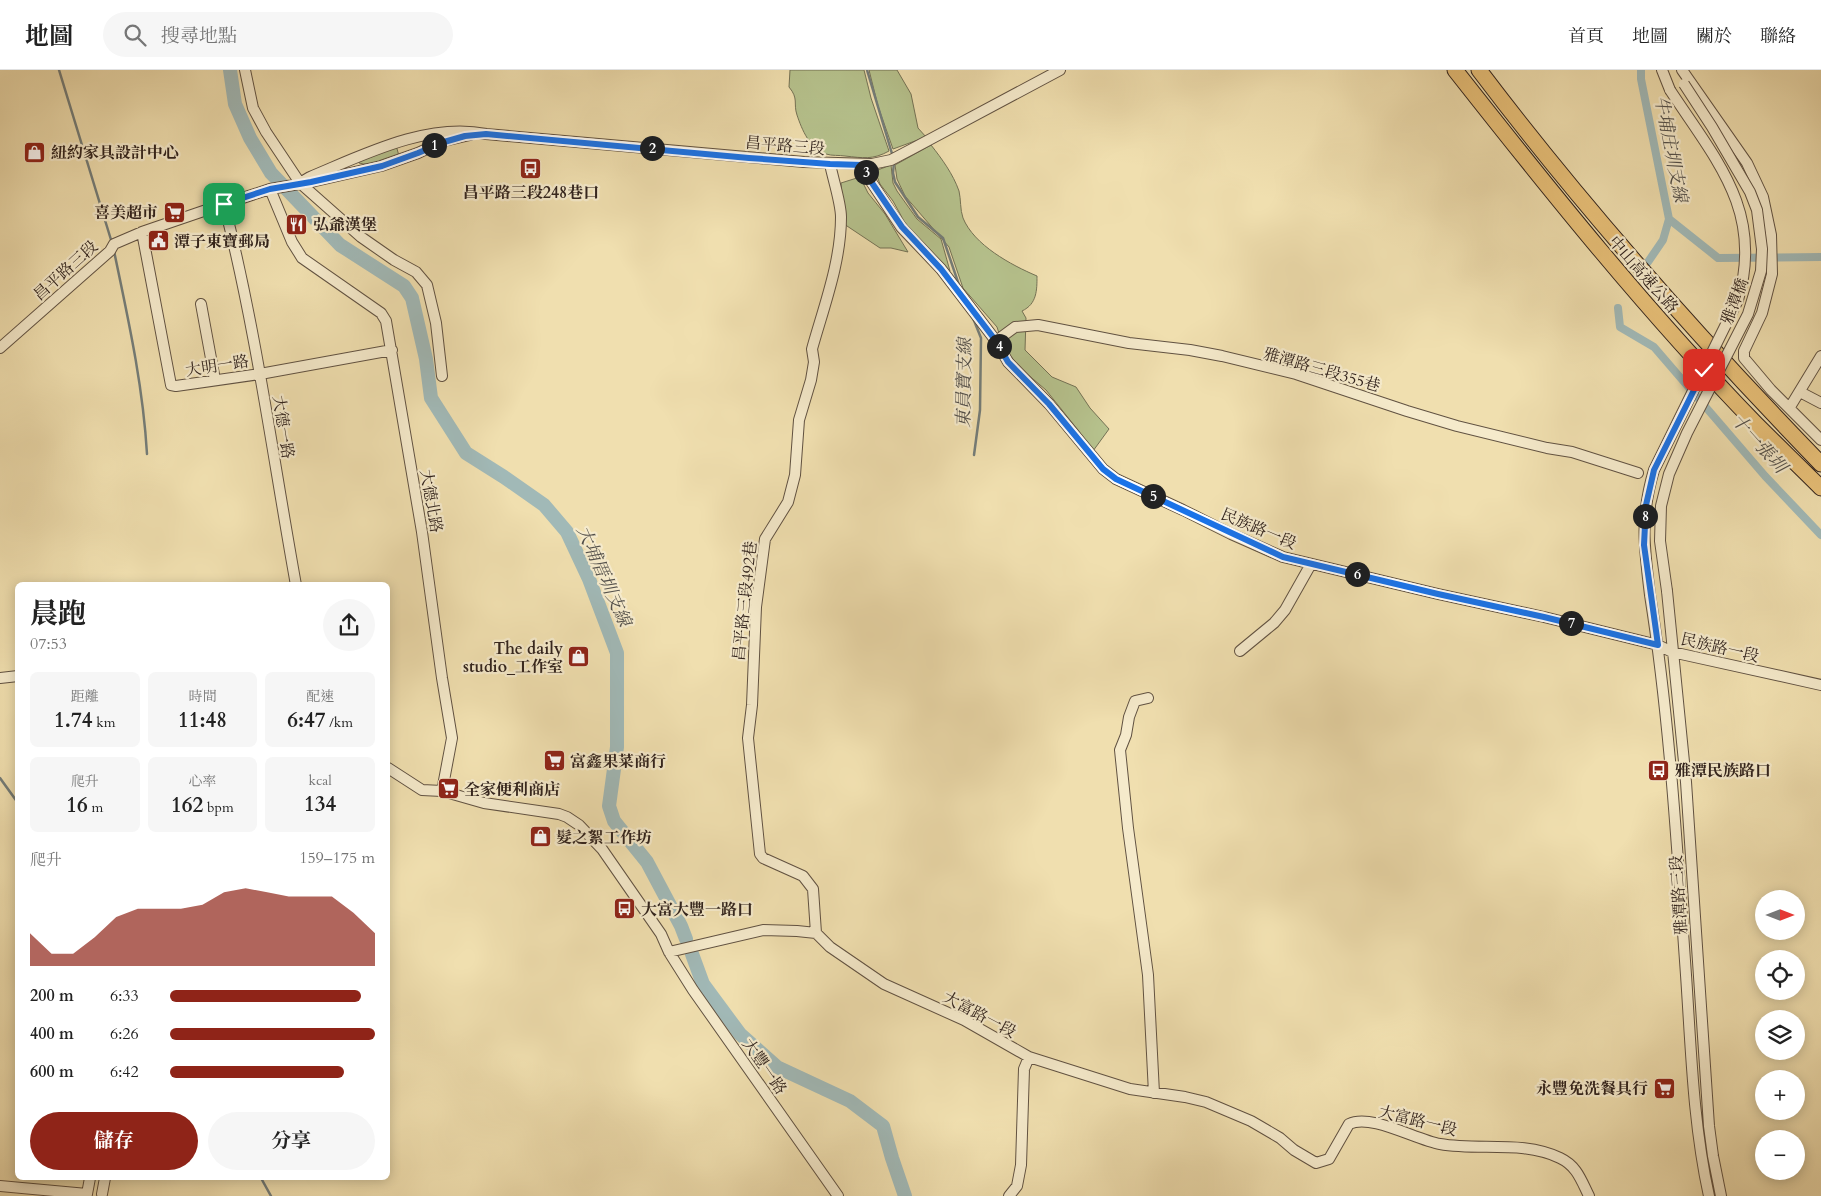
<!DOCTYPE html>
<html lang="zh-TW">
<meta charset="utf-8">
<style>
body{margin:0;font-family:Cardo,"Noto Serif TC",serif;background:#f6f6f6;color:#222;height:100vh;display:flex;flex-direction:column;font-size:19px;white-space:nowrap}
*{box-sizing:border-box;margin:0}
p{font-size:16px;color:#767676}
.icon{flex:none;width:28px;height:28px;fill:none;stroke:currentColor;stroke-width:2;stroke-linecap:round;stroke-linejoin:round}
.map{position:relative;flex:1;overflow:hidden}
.side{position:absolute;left:15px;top:512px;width:375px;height:598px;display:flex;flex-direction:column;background:#fff;border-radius:8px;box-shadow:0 2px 12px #0003}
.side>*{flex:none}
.needle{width:32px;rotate:90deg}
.buttons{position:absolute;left:1755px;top:820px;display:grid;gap:10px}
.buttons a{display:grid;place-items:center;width:50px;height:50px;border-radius:50%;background:#fff;box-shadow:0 2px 12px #0003;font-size:25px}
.pin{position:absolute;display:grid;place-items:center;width:42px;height:42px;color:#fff;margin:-21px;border-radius:10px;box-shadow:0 2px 8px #0006}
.km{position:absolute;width:25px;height:25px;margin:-12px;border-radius:50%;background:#222;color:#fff;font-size:14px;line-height:25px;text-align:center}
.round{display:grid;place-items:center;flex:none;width:52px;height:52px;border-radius:26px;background:#f6f6f6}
.headline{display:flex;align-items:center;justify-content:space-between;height:85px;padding:0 15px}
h1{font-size:28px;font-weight:700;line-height:38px}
.stats{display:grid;grid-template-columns:repeat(3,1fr);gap:8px;height:85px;padding:5px 15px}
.stats div{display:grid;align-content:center;border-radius:8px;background:#f6f6f6;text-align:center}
.stats b{font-size:21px;font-weight:700}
.stats small{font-size:14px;font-weight:400}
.stats p{font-size:14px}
.chart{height:140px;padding:10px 15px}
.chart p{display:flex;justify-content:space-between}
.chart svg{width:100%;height:90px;margin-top:5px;fill:#8f2418;opacity:.7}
.button{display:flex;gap:10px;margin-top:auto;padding:10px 15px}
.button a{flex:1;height:58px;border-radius:30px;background:#8f2418;color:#fff;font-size:20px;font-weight:700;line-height:58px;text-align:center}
.button a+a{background:#f6f6f6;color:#222}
ul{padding:0 15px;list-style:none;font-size:16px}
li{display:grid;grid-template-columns:80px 60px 1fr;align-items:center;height:38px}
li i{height:12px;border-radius:6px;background:#8f2418}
header{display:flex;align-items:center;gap:30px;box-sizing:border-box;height:70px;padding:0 25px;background:#fff;border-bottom:1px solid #e0e0e0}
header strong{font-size:24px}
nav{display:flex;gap:28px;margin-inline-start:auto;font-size:18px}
.search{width:350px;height:45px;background:#f6f6f6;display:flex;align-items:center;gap:12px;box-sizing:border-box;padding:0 18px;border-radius:28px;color:#767676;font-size:19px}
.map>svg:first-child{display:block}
.green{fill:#b6c28d;stroke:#747255}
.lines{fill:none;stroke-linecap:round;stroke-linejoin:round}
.stream{stroke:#747d79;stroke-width:2.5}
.canal{stroke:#a1b9b7;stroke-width:8}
.river{stroke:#a1b9b7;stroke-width:14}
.minor-casing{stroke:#615242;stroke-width:12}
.highway-casing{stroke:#31231d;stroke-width:17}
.minor{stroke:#f5eacb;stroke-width:10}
.highway{stroke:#e8c078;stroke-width:15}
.minor-bridge-casing{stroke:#615242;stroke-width:12;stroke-linecap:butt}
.minor-bridge{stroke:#f5eacb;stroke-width:10}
.route-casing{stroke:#fff;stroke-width:10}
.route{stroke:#1a73e8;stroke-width:6}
.labels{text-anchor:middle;stroke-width:4.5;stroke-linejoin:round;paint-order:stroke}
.street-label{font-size:16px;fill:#31231d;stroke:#f5eacb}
.poi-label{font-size:16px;font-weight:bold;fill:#31231d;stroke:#f5eacb;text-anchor:start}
.water-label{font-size:18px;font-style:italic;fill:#53504b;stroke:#f5eacb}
</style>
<header>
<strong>地圖</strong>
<div class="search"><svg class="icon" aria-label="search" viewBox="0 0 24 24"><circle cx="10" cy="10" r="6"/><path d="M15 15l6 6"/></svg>搜尋地點</div>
<nav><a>首頁</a><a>地圖</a><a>關於</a><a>聯絡</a></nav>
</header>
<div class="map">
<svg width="1821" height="1126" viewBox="0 0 1821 1126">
<rect width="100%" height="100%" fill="#f0dfaf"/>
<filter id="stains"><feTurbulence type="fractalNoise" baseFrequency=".004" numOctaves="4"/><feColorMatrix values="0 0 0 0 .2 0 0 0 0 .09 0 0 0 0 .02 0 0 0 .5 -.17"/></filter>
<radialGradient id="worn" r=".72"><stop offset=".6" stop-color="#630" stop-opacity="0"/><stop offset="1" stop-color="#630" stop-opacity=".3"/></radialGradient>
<path class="green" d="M 790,0 L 864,0 L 871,28 L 889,81 C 873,90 863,88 845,86 C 839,85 832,86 826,84 C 810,79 802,60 797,45 C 793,33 799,29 789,17 Z
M 869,0 L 897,0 L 911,24 L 918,58 L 926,67 L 893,79 L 878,36 Z
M 396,75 L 399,86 C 387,89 370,97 359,93 L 360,90 Z
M 931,75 C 942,89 953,104 959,121 C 961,129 960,140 963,148 C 974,175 1011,195 1037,206 C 1037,220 1037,234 1022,241 L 1026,248 L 1025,280 L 1052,307 L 1076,317 L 1090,338 L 1109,359 L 1093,381 L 1078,360 L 1046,320 L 1020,298 L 1003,276 L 997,257 L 963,218 L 949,177 L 905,126 L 897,109 L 895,95 Z
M 891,95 L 893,113 L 897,121 L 917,149 L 941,169 L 950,201 L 913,163 L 904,151 L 893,131 L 880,114 L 875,101 Z
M 860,107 L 868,123 L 885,144 L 908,182 L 891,178 L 880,178 L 844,154 L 841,113 Z"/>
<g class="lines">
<path class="stream" d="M 59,0 L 112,173
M 867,0 L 893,87
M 894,92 L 893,103 L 895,112 L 918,147 L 943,168 L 959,215
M 114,181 C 128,248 143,315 147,384
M 973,248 L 981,268 L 980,340 L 974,385
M 0,708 L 18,733
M 261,1108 L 271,1126"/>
<path class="canal" d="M 1641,0 L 1641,9 L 1669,149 L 1718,188 L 1821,187
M 1648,192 L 1663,170 L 1669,149
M 1618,238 L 1620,257 L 1654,277 L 1765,406 L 1821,465"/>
<path class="river" d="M 230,0 L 235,34 L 250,68 L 271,103 L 340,175 L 404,216 L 412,228 L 426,289 L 431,328 L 466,383 L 504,407 L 544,435 L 567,462 L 589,509 L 617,583 L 617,677 L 609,736 L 614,751 L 647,792 L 681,856 L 686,869
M 692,884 L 703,914 L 740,964 L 777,997 L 850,1031 L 883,1056 L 892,1088 L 905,1126"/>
<defs>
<path id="minor" d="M 245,0 L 253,38 L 266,62 L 300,113 L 361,167 L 394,190 L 416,202 L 427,215 L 436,253 L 442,306
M 1662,0 L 1670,20
M 1682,0 L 1747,93 L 1763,127 L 1771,165 L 1772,204 L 1762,243 L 1744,281 L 1744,288 L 1771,320 L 1821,370
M 862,95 L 872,113 L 901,157 L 941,199 L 996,271 L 1008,292 L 1049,334 L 1103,399 L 1116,409 L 1183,440 L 1231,464 L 1283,487 L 1438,524 L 1544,547 L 1658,575 L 1672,582 L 1821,615
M 300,113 L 310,107 C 363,85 427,52 486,64 L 804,92 L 872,94 L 891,90 L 912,79 L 1060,0
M 270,119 L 292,172 L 302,188 L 381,243 L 386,251 L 422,462 L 442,608 L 452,668 L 442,721
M 224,134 C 256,259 273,388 296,515
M 142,162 L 171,315 L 176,316 L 260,304 L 392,280
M 201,234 L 215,310
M 996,271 L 1015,257 L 1038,255 L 1129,273 L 1190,280 L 1222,286 L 1296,304 L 1407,341 L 1457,356 L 1547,378 L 1572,382 L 1638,403
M 0,278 L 110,181 L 114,174 L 142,162 L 224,134 L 270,119 L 311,112 L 381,96 L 418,83 L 444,71 L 470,65
M 1800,322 L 1821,333
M 1790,337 L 1821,286
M 1667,521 L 1686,712 L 1709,1056 L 1713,1086 L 1721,1126
M 1650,525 C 1670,651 1677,778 1686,905 C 1691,978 1693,1054 1709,1126
M 1240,581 L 1274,553 L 1285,540 L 1311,494
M 0,608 L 18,606
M 1148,628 L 1135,631 L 1129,647 L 1126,665 L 1120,680 L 1128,758 L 1148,905 L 1154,1023
M 388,698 L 422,720 L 442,721 L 484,733 L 559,744 L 567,747 L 579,755 L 602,779 L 661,864 L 669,882 L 693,920 L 838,1126
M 816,863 L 813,819 L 803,806 L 763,788 L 760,784 L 748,668 L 752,635 L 756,537 L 765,469 L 788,432 L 795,405 L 799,350 L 811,310 L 814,292 L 812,279 C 824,236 841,192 841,147 C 841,133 833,109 830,94
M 669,882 L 763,860 L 797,861 L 816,863 L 830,877 L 884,914 L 964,950 L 1029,987 L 1130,1019 L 1185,1027 L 1206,1032 L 1251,1051 L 1280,1068 L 1294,1080 L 1316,1093 L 1329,1089 L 1349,1054 C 1371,1043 1416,1070 1440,1074 C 1479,1081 1523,1070 1560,1088 C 1577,1096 1581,1110 1589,1126
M 0,1116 L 87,1124 L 90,1108
M 102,1124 L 105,1108
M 1009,1126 L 1017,1116 L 1021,1095 L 1024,999 L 1029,987"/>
<path id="highway" d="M 1455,0 C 1551,122 1648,243 1756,354 C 1778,376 1800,397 1821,418
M 1479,0 C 1584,139 1700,269 1821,394"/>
</defs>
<use href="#minor" class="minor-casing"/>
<use href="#highway" class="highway-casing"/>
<use href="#minor" class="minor"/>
<use href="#highway" class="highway"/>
<defs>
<path id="minor-bridge" d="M 1667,521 L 1660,471 L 1661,436 L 1669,404 L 1687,363 L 1748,244 L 1761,201 L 1762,179 L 1757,140 L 1750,122 L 1712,57 L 1684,14
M 1650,525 C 1644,477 1640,447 1654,400 L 1738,230 C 1764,141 1716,90 1670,20"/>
</defs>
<use href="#minor-bridge" class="minor-bridge-casing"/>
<use href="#minor-bridge" class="minor-bridge"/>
</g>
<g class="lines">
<defs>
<path id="route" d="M 224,134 L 270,119 L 311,112 L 382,96 L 418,83 L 444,72 L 465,66 L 486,64 L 749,88 L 830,94 L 862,95 L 872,113 L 902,157 L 941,199 L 996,271 L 1008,292 L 1049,334 L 1103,399 L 1116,409 L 1283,487 L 1438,524 L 1544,547 L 1658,575 L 1644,475 L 1646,435 L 1654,400 L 1704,300"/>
</defs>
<use href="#route" class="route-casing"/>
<use href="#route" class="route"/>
</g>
<defs>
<symbol id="shop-square" viewBox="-11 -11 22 22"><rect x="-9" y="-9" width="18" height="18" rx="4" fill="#8f2418" stroke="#f5eacb"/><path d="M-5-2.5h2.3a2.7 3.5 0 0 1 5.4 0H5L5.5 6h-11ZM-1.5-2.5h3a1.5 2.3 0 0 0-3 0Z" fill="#fff"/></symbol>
<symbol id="bus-square" viewBox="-11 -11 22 22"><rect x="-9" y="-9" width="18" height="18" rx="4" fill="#8f2418" stroke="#f5eacb"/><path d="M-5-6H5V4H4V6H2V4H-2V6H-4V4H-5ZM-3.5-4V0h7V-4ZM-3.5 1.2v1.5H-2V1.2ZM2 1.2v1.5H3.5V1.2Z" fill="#fff"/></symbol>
<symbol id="supermarket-square" viewBox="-11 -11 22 22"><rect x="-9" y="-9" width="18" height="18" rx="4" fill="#8f2418" stroke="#f5eacb"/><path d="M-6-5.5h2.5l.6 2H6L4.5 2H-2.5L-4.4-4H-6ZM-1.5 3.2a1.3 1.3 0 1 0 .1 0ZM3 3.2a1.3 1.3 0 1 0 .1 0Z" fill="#fff"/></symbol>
<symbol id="restaurant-square" viewBox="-11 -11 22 22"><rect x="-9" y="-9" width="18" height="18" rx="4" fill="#8f2418" stroke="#f5eacb"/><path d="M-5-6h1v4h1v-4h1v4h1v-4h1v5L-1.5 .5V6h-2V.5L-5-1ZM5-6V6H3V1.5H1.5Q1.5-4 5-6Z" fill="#fff"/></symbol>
<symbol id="civic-square" viewBox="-11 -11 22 22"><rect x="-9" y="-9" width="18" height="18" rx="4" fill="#8f2418" stroke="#f5eacb"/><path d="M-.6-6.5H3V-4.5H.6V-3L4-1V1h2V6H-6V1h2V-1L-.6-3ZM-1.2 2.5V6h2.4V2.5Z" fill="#fff"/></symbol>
</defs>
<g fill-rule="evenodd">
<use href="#shop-square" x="22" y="70" width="25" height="25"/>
<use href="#bus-square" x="518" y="86" width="25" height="25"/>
<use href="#supermarket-square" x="162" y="130" width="25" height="25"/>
<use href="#restaurant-square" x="284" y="142" width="25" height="25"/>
<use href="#civic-square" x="146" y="158" width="25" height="25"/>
<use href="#shop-square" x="566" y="574" width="25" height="25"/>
<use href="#supermarket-square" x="542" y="678" width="25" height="25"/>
<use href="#bus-square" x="1646" y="688" width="25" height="25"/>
<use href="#supermarket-square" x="436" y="706" width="25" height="25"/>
<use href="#shop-square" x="528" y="754" width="25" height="25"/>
<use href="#bus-square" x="612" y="826" width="25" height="25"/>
<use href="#supermarket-square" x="1652" y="1006" width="25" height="25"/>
</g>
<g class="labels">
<g class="street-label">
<text transform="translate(785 75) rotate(5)" y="6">昌平路三段</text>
<text transform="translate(65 200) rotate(-42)" y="6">昌平路三段</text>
<text transform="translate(1644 204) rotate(49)" y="6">中山高速公路</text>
<text transform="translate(1734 231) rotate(-69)" y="6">雅潭橋</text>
<text transform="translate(217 295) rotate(-9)" y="6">大明一路</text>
<text transform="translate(1322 299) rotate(16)" y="6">雅潭路三段355巷</text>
<text transform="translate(284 357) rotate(81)" y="6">大德一路</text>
<text transform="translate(432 431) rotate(80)" y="6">大德北路</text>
<text transform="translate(1259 458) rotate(23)" y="6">民族路一段</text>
<text transform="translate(744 531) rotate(-84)" y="6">昌平路三段492巷</text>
<text transform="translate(1720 577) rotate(13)" y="6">民族路一段</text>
<text transform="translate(1678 825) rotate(-94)" y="6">雅潭路三段</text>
<text transform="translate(980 944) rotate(28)" y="6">大富路一段</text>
<text transform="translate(765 996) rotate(55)" y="6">大豐一路</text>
<text transform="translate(1418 1050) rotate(14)" y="6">大富路一段</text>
</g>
<g class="poi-label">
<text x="51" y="88">紐約家具設計中心</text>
<text x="531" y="128" text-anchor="middle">昌平路三段248巷口</text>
<text x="158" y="148" text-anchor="end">喜美超市</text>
<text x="313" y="160">弘爺漢堡</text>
<text x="174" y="177">潭子東寶郵局</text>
<text x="563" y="584" text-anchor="end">The daily<tspan x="563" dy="18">studio_工作室</tspan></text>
<text x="570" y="697">富鑫果菜商行</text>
<text x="1675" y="706">雅潭民族路口</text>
<text x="464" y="725">全家便利商店</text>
<text x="556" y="773">髮之絮工作坊</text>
<text x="641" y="845">大富大豐一路口</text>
<text x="1648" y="1024" text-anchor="end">永豐免洗餐具行</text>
</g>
<g class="water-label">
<text transform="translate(1671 79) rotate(79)" y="6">牛埔庄圳支線</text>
<text transform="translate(964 313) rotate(-89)" y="6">東員寶支線</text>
<text transform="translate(1759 373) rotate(48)" y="6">十一張圳</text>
<text transform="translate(604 506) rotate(66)" y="6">大埔厝圳支線</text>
</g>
</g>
<rect width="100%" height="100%" filter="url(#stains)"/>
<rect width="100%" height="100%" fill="url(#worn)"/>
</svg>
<div class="buttons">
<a><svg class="needle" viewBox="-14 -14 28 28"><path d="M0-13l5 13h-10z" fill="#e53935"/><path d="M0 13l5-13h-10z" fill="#767676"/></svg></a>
<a><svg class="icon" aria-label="locate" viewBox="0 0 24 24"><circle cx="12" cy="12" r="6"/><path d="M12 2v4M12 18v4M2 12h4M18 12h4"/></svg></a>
<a><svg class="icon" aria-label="layers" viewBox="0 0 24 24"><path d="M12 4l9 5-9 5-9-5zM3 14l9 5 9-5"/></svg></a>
<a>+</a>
<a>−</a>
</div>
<div class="pin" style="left:224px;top:134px;background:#1e9e55"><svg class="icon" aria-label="arrive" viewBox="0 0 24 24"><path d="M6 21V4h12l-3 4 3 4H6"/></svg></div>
<div class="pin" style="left:1704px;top:300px;background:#d93025"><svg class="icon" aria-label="check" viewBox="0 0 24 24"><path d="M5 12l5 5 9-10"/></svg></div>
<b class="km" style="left:434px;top:75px">1</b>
<b class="km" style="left:652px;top:78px">2</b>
<b class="km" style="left:866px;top:102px">3</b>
<b class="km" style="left:999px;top:276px">4</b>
<b class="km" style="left:1153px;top:426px">5</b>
<b class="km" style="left:1357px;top:504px">6</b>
<b class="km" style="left:1571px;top:553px">7</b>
<b class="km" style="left:1645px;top:446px">8</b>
<section class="side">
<div class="headline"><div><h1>晨跑</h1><p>07:53</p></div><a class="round"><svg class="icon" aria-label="share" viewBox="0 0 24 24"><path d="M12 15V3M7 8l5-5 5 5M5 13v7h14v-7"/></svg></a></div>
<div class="stats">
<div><p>距離</p><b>1.74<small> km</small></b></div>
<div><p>時間</p><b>11:48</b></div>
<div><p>配速</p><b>6:47<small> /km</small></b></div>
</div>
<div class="stats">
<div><p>爬升</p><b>16<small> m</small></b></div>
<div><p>心率</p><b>162<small> bpm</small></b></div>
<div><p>kcal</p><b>134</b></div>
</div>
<div class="chart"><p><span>爬升</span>159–175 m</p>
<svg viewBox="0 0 160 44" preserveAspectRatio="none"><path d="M0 44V28L10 38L20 38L30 30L40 20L50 16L60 16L70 16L80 14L90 8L100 6L110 8L120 10L130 10L140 10L150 18L160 28V44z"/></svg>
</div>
<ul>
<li><b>200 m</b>6:33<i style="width:93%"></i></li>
<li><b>400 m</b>6:26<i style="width:100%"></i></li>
<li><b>600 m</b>6:42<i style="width:85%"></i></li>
</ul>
<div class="button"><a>儲存</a><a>分享</a></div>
</section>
</div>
